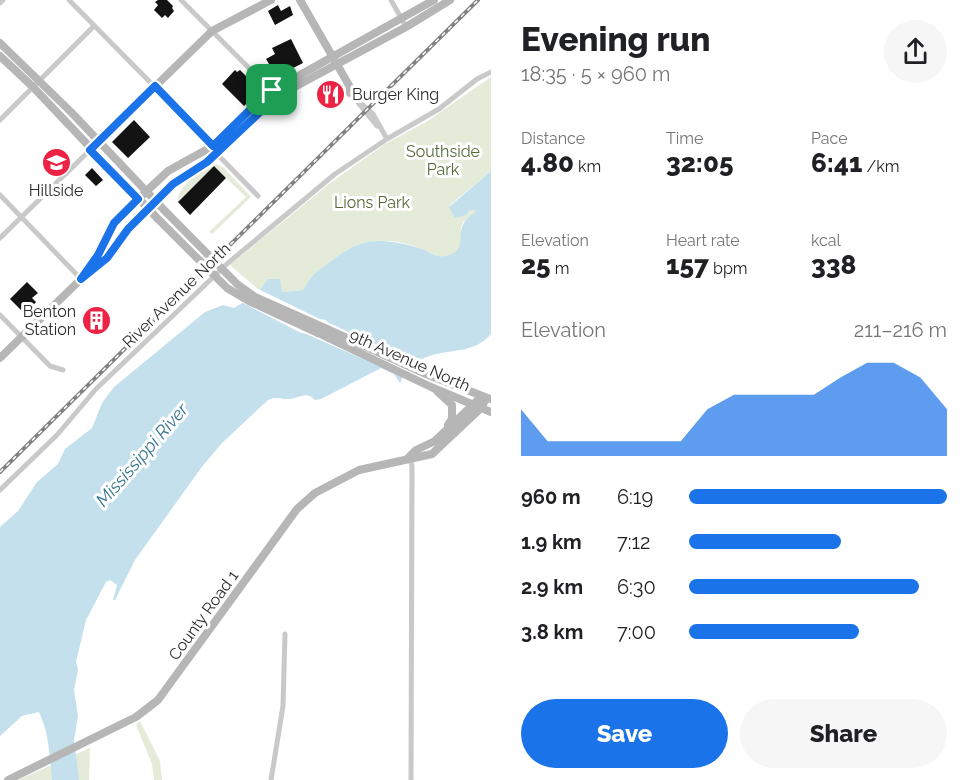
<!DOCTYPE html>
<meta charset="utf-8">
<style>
body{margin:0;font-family:Raleway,sans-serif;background:#f6f6f6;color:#202124;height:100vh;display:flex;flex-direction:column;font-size:22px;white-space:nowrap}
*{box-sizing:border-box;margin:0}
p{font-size:20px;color:#757577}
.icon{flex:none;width:33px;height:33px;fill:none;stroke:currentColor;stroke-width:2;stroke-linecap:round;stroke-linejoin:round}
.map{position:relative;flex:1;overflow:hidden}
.side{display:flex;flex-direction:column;background:#fff;width:486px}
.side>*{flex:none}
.pin{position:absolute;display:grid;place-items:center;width:51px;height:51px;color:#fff;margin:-26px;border-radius:12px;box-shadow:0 3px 9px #0006}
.round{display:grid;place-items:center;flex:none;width:63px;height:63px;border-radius:32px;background:#f6f6f6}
.overview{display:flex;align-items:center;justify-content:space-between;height:102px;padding:0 30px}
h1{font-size:33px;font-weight:800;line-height:45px}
.stats{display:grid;grid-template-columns:repeat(3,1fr);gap:9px;height:102px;padding:6px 30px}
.stats div{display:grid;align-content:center}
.stats b{font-size:26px;font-weight:800}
.stats small{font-size:16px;font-weight:400}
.stats p{font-size:16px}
.chart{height:168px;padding:12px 30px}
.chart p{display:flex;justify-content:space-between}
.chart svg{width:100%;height:108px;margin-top:6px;fill:#1a73e8;opacity:.7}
.cta{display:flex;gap:12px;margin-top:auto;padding:12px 30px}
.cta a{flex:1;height:69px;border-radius:36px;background:#1a73e8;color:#fff;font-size:24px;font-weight:800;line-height:69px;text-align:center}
.cta a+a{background:#f6f6f6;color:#202124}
ul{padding:0 30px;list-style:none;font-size:20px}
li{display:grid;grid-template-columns:96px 72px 1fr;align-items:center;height:45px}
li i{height:15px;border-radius:8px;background:#1a73e8}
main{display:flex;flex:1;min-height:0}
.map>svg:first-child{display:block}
.green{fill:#e4ebd8}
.water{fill:#c3e0ec}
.pier{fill:#fff}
.building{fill:#131313}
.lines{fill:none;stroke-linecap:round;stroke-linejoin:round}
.street{stroke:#c9c9c9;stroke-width:5}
.secondary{stroke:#b6b6b6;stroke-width:8}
.rail-casing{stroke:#818181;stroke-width:4}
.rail{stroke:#fff;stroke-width:1.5;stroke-dasharray:4.5;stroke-linecap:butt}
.secondary-bridge{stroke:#b6b6b6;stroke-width:8}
.route-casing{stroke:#fff;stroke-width:12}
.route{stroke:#1a73e8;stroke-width:8}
.labels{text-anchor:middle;stroke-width:6;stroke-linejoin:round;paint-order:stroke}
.poi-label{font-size:16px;fill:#2c2c2c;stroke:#fff;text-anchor:start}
.park-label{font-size:16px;fill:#536938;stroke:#fff}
.street-label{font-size:16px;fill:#2c2c2c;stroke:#fff}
.water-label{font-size:18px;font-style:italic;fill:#377691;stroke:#fff}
</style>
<main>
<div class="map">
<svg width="491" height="780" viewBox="0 0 491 780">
<rect width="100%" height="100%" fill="#fff"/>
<path class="green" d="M 491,77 L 491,171 L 450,205 L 459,215 L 466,215 L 470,210 L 476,210 L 476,212 L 463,222 C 458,232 465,244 456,252 C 442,264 430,251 417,247 C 387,237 360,238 335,258 C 319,271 314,271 303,290 L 282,292 L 264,287 L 260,291 L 230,265 L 329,184 L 385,144 L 426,122 Z
M 216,164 L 224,168 L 251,197 L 212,234 L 209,232 L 246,197 L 214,166 L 177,202 C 180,183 200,173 216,164 Z
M 140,721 L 160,761 L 162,780 L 154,780 L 152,764 L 136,725 Z
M 90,748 L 89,780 L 18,780 Z"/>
<path class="water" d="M 491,171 L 491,334 C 466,364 422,337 400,383 L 394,374 L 381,368 L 321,399 L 315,400 C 305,390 300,399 288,399 C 280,399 277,396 268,400 L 222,443 L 201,468 L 135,560 L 115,600 L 113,600 L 117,585 L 110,580 L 106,582 L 86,620 L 76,662 L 78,670 L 74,690 L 78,716 L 74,740 L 79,780 L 52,780 C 50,757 49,733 39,712 L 22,716 L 0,736 L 0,527 L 18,511 L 37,482 L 58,464 L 65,449 L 92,428 L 102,403 L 114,387 L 205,312 L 223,305 L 234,308 L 257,294 L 268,279 L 280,279 L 282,292 L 303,290 C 315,270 317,272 335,258 C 362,237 383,238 416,247 C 429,250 435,260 450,255 C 471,247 449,226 476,212 L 475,210 L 470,210 L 466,215 L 455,218 L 449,207 Z"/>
<path class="pier" d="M 258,289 L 320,319 L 326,320 L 327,322 L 419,364 L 410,371 L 406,378 L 304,333 L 301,333 L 239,301 Z"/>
<path class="building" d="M 158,0 L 167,0 L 173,6 L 172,8 L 174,11 L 168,18 L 165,15 L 162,18 L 154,10 L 158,5 L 155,2 Z
M 278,5 L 281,11 L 290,6 L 293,15 L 275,25 L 268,11 Z
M 291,39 L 303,63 L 285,72 L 281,64 L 267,71 L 264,66 L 269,64 L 266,59 L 275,54 L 272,48 Z
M 235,70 L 237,72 L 240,70 L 260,90 L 244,106 L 222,84 Z
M 328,81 L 340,102 L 336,105 L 334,102 L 331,104 L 321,84 Z
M 134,120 L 150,137 L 128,158 L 112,142 Z
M 214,166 L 226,178 L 190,215 L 178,202 Z
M 92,168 L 103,180 L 96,186 L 85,175 Z
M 27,282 L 38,293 L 32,298 L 36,302 L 30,309 L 26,305 L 21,310 L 10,299 Z
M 96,306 L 109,319 L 107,321 L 109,323 L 99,333 L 84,318 Z"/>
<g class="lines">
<path class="street" d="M 69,0 L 213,146 L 217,154 L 258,196
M 181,0 L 273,92
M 391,0 L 406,27
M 0,3 L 3,0
M 350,93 L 373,114 L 387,139
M 351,94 L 377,126
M 0,120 L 94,26
M 0,195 L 81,279
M 0,238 L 90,150
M 0,315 L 50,366 L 63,370
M 410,458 L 412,466 L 411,780
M 0,490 L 57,435 L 96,389 L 228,263 L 335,174 L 387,139 L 439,109 L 477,79 L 491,72
M 271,780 L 283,706 L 285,634"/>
<path class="secondary" d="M 300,0 L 350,87 L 350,93
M 0,43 L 71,112 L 166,212
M 0,56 L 33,87 L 158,219
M 90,150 L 212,31 L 271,0
M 89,269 L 118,218 L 168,171 L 213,146 L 266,94 L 434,0
M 327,329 L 426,374 L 490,399
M 318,333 L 431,387 L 491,412
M 0,358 L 80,280 L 107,258 L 128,229 L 173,184 L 207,162 L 276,97 L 406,27 L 450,0
M 437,391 L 452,405 L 452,419 L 448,425
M 409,457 L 416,450 L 435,441 L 477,401
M 8,780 L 136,717 L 158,700 L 297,509 L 315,493 L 359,470 L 432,454 L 482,407 L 486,398"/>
<defs>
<path id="rail" d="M 0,472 L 478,0"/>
</defs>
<use href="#rail" class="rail-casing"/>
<use href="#rail" class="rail"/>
<path class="secondary-bridge" d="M 166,212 L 237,284 L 255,297 L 327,329
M 158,219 L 227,288 L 249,301 L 318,333"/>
</g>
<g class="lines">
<defs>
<path id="route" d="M 155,86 L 213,146 L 266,94 L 272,90 L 276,97 L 207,162 L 173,184 L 128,229 L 107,258 L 81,279 L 98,255 L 114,223 L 138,199 L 90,150 Z"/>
</defs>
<use href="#route" class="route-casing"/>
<use href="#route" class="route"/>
</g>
<defs>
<symbol id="restaurant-disc" viewBox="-11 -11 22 22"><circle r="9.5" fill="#ed2345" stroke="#fff"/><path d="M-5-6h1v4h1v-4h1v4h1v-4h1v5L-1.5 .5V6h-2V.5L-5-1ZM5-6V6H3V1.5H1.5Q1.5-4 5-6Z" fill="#fff"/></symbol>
<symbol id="school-disc" viewBox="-11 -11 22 22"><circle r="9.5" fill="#ed2345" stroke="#fff"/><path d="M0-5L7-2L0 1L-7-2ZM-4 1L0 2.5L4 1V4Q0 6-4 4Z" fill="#fff"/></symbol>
<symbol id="building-disc" viewBox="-11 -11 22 22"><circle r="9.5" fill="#ed2345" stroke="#fff"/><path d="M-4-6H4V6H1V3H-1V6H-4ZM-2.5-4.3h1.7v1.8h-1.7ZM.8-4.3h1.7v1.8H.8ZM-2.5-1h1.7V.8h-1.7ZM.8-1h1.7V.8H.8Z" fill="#fff"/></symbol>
</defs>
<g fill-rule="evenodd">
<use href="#restaurant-disc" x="314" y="78" width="33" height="33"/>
<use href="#school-disc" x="40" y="146" width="33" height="33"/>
<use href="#building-disc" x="80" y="304" width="33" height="33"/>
</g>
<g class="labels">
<g class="poi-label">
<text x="352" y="100">Burger King</text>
<text x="56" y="196" text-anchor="middle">Hillside</text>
<text x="76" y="317" text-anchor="end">Benton<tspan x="76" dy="18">Station</tspan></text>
</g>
<g class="park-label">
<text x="443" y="157">Southside<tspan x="443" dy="18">Park</tspan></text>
<text x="372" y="208">Lions Park</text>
</g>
<g class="street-label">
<text transform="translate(176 295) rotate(-44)" y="6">River Avenue North</text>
<text transform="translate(410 360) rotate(24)" y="6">9th Avenue North</text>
<text transform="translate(203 615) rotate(-54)" y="6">County Road 1</text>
</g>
<g class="water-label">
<text transform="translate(142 455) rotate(-49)" y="6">Mississippi River</text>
</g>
</g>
</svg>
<div class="pin" style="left:272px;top:90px;background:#1e9e55"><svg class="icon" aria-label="arrive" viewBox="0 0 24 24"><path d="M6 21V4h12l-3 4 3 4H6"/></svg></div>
</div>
<section class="side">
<div class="overview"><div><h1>Evening run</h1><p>18:35 · 5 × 960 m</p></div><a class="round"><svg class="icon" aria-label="share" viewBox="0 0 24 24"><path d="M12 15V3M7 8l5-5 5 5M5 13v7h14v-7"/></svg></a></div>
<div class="stats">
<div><p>Distance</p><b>4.80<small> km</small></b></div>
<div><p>Time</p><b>32:05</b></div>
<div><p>Pace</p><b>6:41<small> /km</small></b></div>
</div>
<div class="stats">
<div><p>Elevation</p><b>25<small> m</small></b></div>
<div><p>Heart rate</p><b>157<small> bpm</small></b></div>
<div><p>kcal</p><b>338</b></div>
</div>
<div class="chart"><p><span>Elevation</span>211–216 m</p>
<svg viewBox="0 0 160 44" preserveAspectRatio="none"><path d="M0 44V25L10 38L20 38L30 38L40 38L50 38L60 38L70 25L80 19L90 19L100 19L110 19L120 12L130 6L140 6L150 12L160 25V44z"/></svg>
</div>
<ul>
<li><b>960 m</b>6:19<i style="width:100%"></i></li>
<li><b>1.9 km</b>7:12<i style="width:59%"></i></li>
<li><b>2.9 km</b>6:30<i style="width:89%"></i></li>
<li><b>3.8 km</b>7:00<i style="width:66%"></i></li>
</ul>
<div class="cta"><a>Save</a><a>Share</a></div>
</section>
</main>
